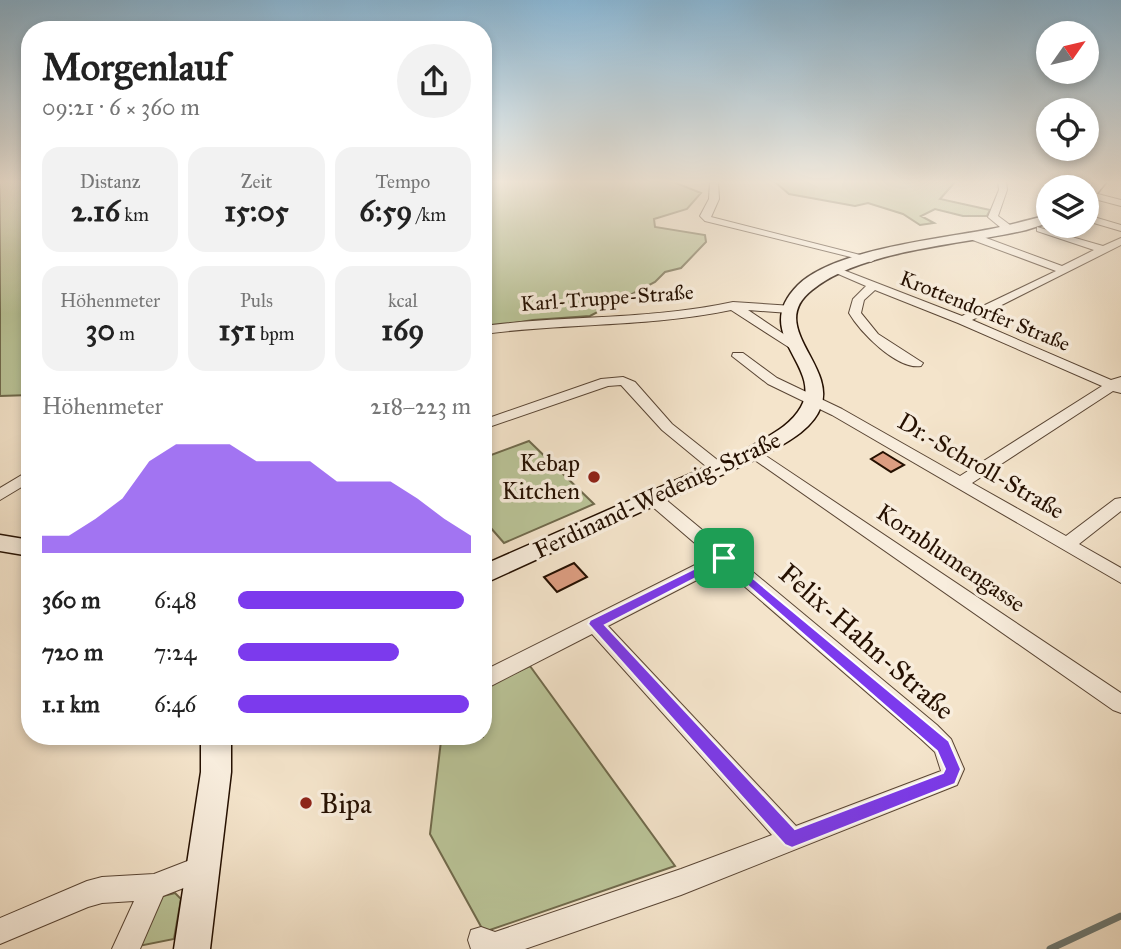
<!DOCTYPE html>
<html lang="de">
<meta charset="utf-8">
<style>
body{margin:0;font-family:"IM FELL Great Primer",serif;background:#f2f2f2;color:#222;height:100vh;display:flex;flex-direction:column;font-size:26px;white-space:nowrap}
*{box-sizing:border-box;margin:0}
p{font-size:23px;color:#767676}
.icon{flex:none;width:38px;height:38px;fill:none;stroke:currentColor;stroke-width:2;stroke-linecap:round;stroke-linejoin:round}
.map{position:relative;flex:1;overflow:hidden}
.sheet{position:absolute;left:21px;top:21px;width:471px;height:724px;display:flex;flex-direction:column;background:#fff;border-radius:28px;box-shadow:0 4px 10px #0003}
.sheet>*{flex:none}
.needle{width:46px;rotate:56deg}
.fabs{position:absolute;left:1036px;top:21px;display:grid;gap:14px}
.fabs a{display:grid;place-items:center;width:63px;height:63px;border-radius:50%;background:#fff;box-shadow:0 4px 10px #0003;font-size:35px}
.pin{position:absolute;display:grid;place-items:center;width:60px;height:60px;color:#fff;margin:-30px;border-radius:14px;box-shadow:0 4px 10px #0006}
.round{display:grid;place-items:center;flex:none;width:74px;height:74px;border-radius:37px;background:#f2f2f2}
.head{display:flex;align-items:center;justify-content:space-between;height:119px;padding:0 21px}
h1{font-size:38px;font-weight:800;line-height:52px}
.stats{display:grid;grid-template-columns:repeat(3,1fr);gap:10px;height:119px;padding:7px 21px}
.stats div{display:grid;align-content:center;border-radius:18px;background:#f2f2f2;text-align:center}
.stats b{font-size:30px;font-weight:800}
.stats small{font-size:19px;font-weight:400}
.stats p{font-size:19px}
.chart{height:196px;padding:14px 21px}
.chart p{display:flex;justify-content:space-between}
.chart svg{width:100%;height:126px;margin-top:7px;fill:#7c3aed;opacity:.7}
ul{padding:0 21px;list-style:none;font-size:23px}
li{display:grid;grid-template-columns:112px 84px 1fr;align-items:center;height:52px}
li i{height:18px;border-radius:9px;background:#7c3aed}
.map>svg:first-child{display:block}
.green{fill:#bac498;stroke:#706a4c;stroke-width:2}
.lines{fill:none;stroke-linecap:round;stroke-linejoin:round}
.stream{stroke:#6d7872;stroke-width:7}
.building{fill:#dc9d81;stroke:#251001;stroke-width:2}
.street-casing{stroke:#594534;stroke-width:2}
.secondary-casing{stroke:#251001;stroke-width:3}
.street{fill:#f8eddd;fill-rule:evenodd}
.secondary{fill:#f8eddd;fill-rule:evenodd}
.route{fill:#7c3aed;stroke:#fff;stroke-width:2;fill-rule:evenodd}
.poi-dot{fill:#8f2418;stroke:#f8eddd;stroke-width:2.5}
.labels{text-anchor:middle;stroke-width:7;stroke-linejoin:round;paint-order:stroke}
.far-street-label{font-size:21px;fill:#251001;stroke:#f8eddd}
.poi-label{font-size:24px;fill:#251001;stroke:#f8eddd;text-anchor:end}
.street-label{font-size:24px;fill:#251001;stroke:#f8eddd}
.near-street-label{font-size:28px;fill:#251001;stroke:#f8eddd}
.near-poi-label{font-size:28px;fill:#251001;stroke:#f8eddd;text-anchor:start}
</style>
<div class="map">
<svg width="1121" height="949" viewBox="0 0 1121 949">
<rect width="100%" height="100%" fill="#f4e4cb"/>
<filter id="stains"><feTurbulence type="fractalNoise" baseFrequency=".00286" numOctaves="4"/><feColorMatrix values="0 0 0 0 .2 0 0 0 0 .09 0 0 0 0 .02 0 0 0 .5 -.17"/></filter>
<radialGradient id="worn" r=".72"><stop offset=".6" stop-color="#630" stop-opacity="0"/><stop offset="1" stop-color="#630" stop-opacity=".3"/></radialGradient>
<path class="green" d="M 0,181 L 30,181 L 30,395 L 0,396 Z
M 483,181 L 671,181 L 701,193 L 687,209 L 654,219 L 655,227 L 705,235 L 706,242 L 681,268 L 665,272 L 655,282 L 590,316 L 533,320 L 483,328 Z
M 774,181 L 956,181 L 940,199 L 990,210 L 987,216 L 963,216 L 935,209 L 921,216 L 934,223 L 920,225 L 903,214 L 868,203 L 855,206 L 789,194 Z
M 529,441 L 594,504 L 504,543 L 483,519 L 483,458 Z
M 530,666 L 675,866 L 484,932 L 430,834 L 441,741 L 445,737 L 483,737 L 483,687 Z
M 175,893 L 181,899 L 174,939 L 139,946 L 159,897 Z"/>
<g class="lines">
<path class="stream" d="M 1050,949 L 1121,916"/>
</g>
<path class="building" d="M 883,452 L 904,465 L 891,472 L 871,459 Z
M 574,563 L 587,577 L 557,592 L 544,577 Z"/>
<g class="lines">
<defs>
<path id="street" d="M 710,181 L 718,181 L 719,199 L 711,217 L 876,259 L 871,262 L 705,221 L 700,216 L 709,199 Z
M 998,181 L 1006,181 L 1007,190 L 998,216 L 1014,228 L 1014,232 L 1006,232 L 988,217 L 999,190 Z
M 1090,192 L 1121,200 L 1121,206 L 1087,197 L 1087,193 Z
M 1087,215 L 1121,225 L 1121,231 L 1087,221 Z
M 1037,227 L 1103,246 L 1121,238 L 1121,245 L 972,320 L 1111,380 L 1121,377 L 1121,393 L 1113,391 L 972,483 L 1066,536 L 1115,499 L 1121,498 L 1121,511 L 1079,544 L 1121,568 L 1121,583 L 832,415 L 768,384 L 732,356 L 733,353 L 743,353 L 777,378 L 842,409 L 960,476 L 1102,386 L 958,323 L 875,290 L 864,300 L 861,313 L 878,334 L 923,363 L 921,366 C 897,370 860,332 849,313 L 853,299 L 866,286 L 829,270 L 838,268 L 962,316 L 1056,271 L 970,239 L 970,235 L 978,235 L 1062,266 L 1094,250 L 1037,231 Z
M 733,302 L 793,306 L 795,309 L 789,313 L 748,310 L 800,345 L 794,349 L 790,348 L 731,310 C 650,327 565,323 483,334 L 483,326 C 566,315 651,320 733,302 Z
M 623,377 L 635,382 L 672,424 L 725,466 L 727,469 L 725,472 L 713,472 L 662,430 L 621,385 L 608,386 L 483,429 L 483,420 L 601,379 Z
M 754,448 L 1121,693 L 1121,713 L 1113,710 L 749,456 L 746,453 L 749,450 Z
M 30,470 L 30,482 L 0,500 L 0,488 Z
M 653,493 L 659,494 L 937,725 L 951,739 L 964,769 L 957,785 L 681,895 L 525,949 L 471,949 L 468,940 L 471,930 L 481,927 L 495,932 L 681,869 L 772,835 L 592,634 L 483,690 L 483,671 L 711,557 L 647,502 L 645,498 ZM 722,567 L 921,739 L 935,752 L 941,771 L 796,826 L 608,626 Z
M 203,855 L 212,859 L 216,868 L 212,877 L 163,896 L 140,949 L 112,949 L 134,901 L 102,903 L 88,907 L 0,944 L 0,918 L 87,881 L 102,877 L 154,874 Z"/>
<path id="secondary" d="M 1095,181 L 1107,181 L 1091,201 L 1087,202 L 1087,191 Z
M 1048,215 L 1048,223 L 1026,230 C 963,245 862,249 812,290 C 766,326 836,365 821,406 C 813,431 781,445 761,457 L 483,584 L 483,565 L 747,449 C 766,437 790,427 801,407 C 824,366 749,334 798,285 C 835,249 940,239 991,229 C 1010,225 1029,220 1048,215 Z
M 0,535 L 30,540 L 30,556 L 0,551 Z
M 201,737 L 231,737 L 231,772 L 210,949 L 174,949 L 201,772 Z"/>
</defs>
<use href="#street" class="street-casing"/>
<use href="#secondary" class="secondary-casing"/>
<use href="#street" class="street"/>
<use href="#secondary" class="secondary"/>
</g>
<linearGradient id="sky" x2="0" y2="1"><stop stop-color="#8ab8d7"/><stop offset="0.58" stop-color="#faf3e8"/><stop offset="1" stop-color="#faf3e8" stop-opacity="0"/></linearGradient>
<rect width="1121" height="314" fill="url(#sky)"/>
<path class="route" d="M 724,554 L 949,741 L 961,769 L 955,784 L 792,848 L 785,845 L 588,624 L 590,620 ZM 723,564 L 937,751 L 945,769 L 943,773 L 795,829 L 605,625 Z"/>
<g class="poi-dot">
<circle cx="594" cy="477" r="7"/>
<circle cx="306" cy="803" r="7"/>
</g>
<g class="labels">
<g class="far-street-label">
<text transform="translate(607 298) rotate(-4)" y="7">Karl-Truppe-Straße</text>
<text transform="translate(985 311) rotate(22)" y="7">Krottendorfer Straße</text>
</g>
<g class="poi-label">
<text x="580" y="471">Kebap<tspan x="580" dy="28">Kitchen</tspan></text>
</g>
<g class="street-label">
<text transform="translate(981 466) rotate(30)" y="8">Dr.-Schroll-Straße</text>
<text transform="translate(657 495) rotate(-25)" y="8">Ferdinand-Wedenig-Straße</text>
<text transform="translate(951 558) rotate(34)" y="8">Kornblumengasse</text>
</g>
<g class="near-street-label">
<text transform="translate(867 641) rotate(41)" y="10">Felix-Hahn-Straße</text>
</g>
<g class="near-poi-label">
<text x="320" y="813">Bipa</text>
</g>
</g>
<rect width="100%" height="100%" filter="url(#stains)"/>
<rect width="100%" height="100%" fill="url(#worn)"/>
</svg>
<div class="fabs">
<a><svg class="needle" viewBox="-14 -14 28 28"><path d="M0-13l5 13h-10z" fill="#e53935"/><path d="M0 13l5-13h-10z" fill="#767676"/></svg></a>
<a><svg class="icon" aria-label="locate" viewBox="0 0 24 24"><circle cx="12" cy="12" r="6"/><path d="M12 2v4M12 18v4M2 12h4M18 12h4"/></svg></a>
<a><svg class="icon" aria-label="layers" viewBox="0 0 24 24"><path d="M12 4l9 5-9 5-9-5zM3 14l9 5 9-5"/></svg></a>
</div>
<div class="pin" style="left:724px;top:558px;background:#1e9e55"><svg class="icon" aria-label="arrive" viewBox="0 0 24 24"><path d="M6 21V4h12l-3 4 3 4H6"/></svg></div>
<section class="sheet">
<div class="head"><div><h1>Morgenlauf</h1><p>09:21 · 6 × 360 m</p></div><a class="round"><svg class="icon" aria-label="share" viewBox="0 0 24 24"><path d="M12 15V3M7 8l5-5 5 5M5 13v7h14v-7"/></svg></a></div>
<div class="stats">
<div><p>Distanz</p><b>2.16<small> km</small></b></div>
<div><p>Zeit</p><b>15:05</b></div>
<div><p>Tempo</p><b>6:59<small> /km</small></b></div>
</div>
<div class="stats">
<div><p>Höhenmeter</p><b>30<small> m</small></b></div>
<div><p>Puls</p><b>151<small> bpm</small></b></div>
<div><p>kcal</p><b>169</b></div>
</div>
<div class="chart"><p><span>Höhenmeter</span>218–223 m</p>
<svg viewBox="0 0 160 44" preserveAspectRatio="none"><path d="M0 44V38L10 38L20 32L30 25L40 12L50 6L60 6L70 6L80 12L90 12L100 12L110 19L120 19L130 19L140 25L150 32L160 38V44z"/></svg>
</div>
<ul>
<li><b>360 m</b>6:48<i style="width:97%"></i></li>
<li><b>720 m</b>7:24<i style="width:69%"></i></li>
<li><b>1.1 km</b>6:46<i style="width:99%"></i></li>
</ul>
</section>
</div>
